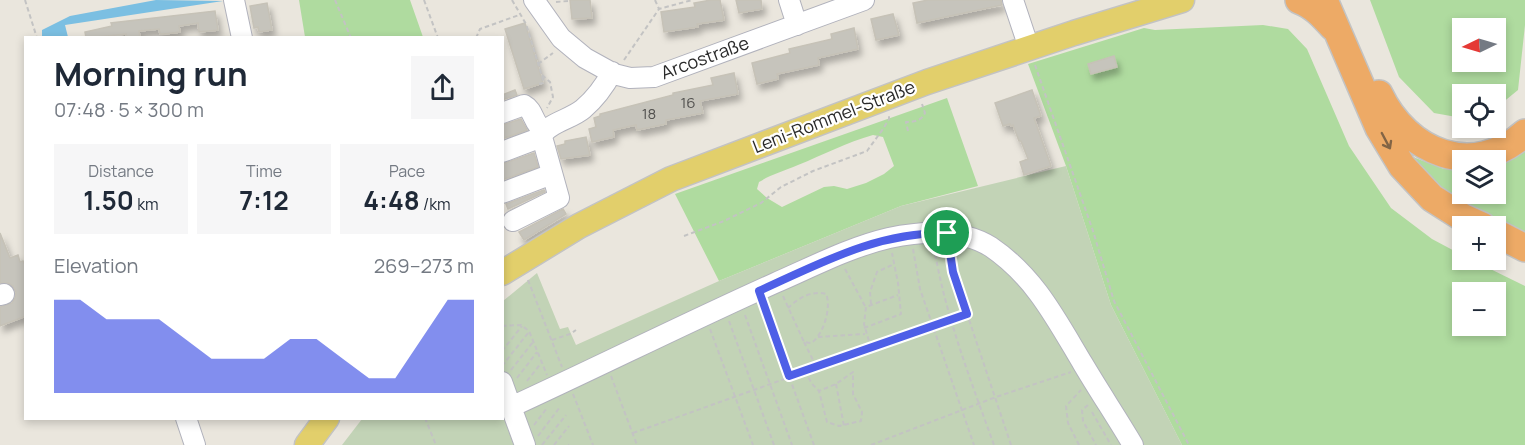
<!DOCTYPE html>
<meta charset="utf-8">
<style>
body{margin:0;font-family:Manrope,sans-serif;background:#f6f6f7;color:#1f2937;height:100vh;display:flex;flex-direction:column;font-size:22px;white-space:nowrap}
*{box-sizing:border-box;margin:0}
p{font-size:20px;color:#747a83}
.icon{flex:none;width:33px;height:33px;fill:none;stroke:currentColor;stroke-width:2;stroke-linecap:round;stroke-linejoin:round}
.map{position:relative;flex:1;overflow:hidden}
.details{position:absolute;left:24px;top:36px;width:480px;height:384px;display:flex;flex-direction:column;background:#fff;border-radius:0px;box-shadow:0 3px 9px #0003}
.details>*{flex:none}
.needle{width:39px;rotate:265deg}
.controls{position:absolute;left:1452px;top:18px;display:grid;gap:12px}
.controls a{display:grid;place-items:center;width:54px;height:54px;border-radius:0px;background:#fff;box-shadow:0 3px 9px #0003;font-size:30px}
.pin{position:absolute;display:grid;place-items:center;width:51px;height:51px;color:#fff;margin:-26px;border:3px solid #fff;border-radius:50%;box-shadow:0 2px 6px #0007}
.round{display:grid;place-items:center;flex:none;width:63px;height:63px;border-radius:0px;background:#f6f6f7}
.summary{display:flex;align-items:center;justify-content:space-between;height:102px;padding:0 30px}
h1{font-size:33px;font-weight:700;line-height:45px}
.stats{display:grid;grid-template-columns:repeat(3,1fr);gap:9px;height:102px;padding:6px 30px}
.stats div{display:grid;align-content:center;border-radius:0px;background:#f6f6f7;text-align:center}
.stats b{font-size:26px;font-weight:700}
.stats small{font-size:16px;font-weight:400}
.stats p{font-size:16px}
.chart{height:168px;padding:12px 30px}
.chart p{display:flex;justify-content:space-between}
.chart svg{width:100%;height:108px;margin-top:6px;fill:#4e5fe7;opacity:.7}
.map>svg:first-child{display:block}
.green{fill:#afdb9f;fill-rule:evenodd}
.cemetery{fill:#c2d3b6}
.water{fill:#7bbfe2}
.building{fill:#c6c4bc;stroke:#c6c2b7;stroke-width:1.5;filter:url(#shadow)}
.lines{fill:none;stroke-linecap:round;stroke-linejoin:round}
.minor-casing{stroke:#b1b2bc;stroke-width:22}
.major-casing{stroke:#c3c3c3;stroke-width:27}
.highway-casing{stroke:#c3c3c3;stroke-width:30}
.path{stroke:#c3c3c3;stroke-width:2;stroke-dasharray:4.5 3;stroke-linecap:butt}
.minor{stroke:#fff;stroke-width:20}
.major{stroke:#e2cf6b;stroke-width:24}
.highway{stroke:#edaa66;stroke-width:27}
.oneway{stroke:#826445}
.route-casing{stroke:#fff;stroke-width:12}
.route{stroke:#4e5fe7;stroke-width:8}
.labels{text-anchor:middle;stroke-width:4.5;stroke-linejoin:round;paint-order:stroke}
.number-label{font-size:15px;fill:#51504e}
.street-label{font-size:18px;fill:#2a2a2a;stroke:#fff}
</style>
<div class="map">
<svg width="1525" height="445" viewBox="0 0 1525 445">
<defs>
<filter id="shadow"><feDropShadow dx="3.5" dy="6" stdDeviation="3" flood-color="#0004"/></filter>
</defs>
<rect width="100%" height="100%" fill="#eae6dd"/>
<path class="green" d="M 299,0 L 410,0 L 423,37 L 305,37 Z
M 1370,0 L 1525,0 L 1525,25 L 1518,90 L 1496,108 L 1496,94 L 1462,94 L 1462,118 L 1434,113 L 1399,77 ZM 1496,28 L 1496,62 L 1462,62 L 1462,28 Z
M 1263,25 L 1288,29 L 1307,49 L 1349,146 L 1391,208 L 1432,239 L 1462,255 L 1462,260 L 1472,260 L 1525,286 L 1525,445 L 1182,445 L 1111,305 L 1066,166 L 1028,64 L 1144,28 L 1155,30 ZM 1462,292 L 1496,292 L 1496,326 L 1462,326 Z
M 947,98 L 978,186 L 901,206 L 719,281 L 675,194 ZM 873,135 L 883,137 L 894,166 L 884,174 L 866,183 L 847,189 L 834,186 L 824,187 L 782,207 L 767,198 L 757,189 L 759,182 C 772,174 784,171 798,165 C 823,155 847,142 873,135 Z
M 1525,147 L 1525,234 L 1445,193 L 1408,155 L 1444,169 L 1462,167 L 1462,194 L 1496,194 L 1496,162 Z"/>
<path class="cemetery" d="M 1066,166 L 1111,305 L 1182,445 L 342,445 L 362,419 L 502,418 L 503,301 L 537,273 L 560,329 L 568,327 L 576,345 L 719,281 L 901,206 Z"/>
<path class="water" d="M 156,0 L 223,1 L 65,25 L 68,37 L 42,37 L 42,30 L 70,16 Z"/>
<path class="building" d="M 570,0 L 590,0 L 592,18 L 572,19 Z
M 711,0 L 720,0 L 724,20 L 697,24 L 698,27 L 664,32 L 661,12 L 695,7 L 694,3 Z
M 736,0 L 761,0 L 762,9 L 739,13 Z
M 928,0 L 1001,0 L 1002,5 L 917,23 L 913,3 Z
M 267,3 L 272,30 L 259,32 L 258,27 L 254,28 L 250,6 Z
M 215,11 L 218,30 L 199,32 L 198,23 L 179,26 L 180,32 L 164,34 L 160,34 L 159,29 L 139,31 L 140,38 L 127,38 L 126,34 L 86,38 L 85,32 L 112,26 L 111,23 Z
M 893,14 L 899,35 L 876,40 L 871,19 Z
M 525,23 L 543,83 L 524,89 L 505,29 Z
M 854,28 L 858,49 L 818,58 L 819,65 L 777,74 L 778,79 L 757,84 L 752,63 L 790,53 L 789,49 L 832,39 L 831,34 Z
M 1114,56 L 1117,67 L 1091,74 L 1088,64 Z
M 734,73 L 738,94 L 700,101 L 703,113 L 666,120 L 666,124 L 637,130 L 636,125 L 613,130 L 614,137 L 592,142 L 589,129 L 596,127 L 594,118 L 600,116 L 600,114 L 673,95 L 673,93 L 713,85 L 711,78 Z
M 515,90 L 517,95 L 502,100 L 502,95 Z
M 1032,90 L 1041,116 L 1034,118 L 1051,166 L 1024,175 L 1020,162 L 1028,159 L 1021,141 L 1019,141 L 1013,125 L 1011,126 L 1010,124 L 1003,126 L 995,103 Z
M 521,119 L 527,130 L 502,139 L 502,125 Z
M 586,137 L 590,155 L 561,159 L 557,146 L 565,144 L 565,141 Z
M 534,153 L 538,167 L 502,180 L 502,164 Z
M 544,190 L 545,192 L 508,209 L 506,204 Z
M 563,209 L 566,214 L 524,240 L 519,232 Z
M 0,233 L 10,258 L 18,255 L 20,262 L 23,261 L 26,267 L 26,316 L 0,326 L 0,307 L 12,303 L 15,298 L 16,292 L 13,286 L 8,283 L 0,283 Z"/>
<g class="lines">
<defs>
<path id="minor" d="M 234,0 L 242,38
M 534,0 L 561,38 L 585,58 L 614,74 L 630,78 L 654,77 L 864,0
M 789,0 L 797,25
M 1013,0 L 1029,48
M 502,113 L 524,105 C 535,111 532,123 544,131
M 502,152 L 542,137
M 502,193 L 552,174
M 513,221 L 559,198 L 542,137 C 546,123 570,120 583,109 C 596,98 604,87 612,72
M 0,295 L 4,294
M 502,382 L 511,407
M 186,418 L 195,445
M 525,445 L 511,407 C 600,366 686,323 775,283 C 812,267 850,247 889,238 C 922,231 961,228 991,247 C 1035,277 1056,319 1083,364 C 1099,391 1117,418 1133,445"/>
<path id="major" d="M 502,273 L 579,226 L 671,179 L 927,82 L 1074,33 L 1182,0
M 307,445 L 327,418"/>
<path id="highway" d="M 1299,0 C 1313,5 1323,16 1333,27
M 1324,0 L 1379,128 L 1402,166 L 1432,198 L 1462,217 L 1482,226
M 1379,94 C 1407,153 1473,180 1525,133
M 1496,233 L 1525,248"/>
</defs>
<use href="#minor" class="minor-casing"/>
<use href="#major" class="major-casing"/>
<use href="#highway" class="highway-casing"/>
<path class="path" d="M 25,0 L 37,38
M 335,0 L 351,38
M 424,0 L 438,38
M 512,0 L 526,24 L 544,83 L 539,84
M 655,0 L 659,9
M 556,2 L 568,1
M 476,38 L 480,29 L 519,15
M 624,60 L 659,9 L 692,0
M 538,64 L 553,53
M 1035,65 L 1093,231 L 1114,301 L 1189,445
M 542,75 L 550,82 L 553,97 L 547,108
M 908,131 L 906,122 C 914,122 921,121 925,113 L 922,104
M 684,236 L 724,221 L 761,203 L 781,187 L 813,171 L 867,151 L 883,129 L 889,119 L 889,114
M 934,247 C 945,315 971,381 994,445
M 948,248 L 953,272 L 1011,445
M 913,249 L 920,289 L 974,445
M 845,269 L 865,306
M 528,280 L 562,367
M 783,296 L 804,342 L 811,343 C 823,336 832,307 826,294 C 812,290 798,298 788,308
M 871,304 L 870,292 L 877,272 L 894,264
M 764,307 L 814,445
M 745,315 L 792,445
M 729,321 L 774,445
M 502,326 L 521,325 L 529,331 L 547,375
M 864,328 L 901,314 L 898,283 L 892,253
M 710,329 L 753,445
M 818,337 L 865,334
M 552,340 L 570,334 L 576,330
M 804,342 L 816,366
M 871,348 L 864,324 L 866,307 L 898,295
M 502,351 L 522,326
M 502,366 L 528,333
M 511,370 L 533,342
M 805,371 L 812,384 L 819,391 L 827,422 L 839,426 L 861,421 L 862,412 L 853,394 L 853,372 L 836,384 L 819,391
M 611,376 L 637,445
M 517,378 L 537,352
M 527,381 L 542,362
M 836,384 L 844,426
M 573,394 L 593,445
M 1088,405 L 1082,410 L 1083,421 L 1096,445
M 1092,412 L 1111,445
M 425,418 L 436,445
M 534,425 L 547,408
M 633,433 L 967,314
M 538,436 L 560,407
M 542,445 L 566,415
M 554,445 L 569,426
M 568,445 L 569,445
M 871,445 L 996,397 L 1071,372
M 1079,445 L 1068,423 L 1066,406 L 1081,390"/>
<use href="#minor" class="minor"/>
<use href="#major" class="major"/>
<use href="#highway" class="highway"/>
</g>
<defs><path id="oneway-shaft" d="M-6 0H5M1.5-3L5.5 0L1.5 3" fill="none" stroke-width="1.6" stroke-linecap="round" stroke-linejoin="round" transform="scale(1.5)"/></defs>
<use class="oneway" href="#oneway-shaft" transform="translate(1386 141) rotate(62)"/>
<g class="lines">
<defs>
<path id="route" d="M 947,233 L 953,272 L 967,314 L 789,376 L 759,291 C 821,263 877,232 947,233 Z"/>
</defs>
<use href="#route" class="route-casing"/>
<use href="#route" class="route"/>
</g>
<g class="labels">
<g class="number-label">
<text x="688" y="108">16</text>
<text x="649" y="119">18</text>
</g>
<g class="street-label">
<text transform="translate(705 58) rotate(-20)" y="6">Arcostraße</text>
<text transform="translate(834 117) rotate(-21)" y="6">Leni-Rommel-Straße</text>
</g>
</g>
</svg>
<div class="controls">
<a><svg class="needle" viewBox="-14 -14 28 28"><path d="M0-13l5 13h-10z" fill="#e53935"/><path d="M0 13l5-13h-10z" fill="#747a83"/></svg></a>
<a><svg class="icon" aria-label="locate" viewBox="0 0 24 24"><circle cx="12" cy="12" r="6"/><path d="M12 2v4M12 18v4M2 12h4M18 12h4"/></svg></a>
<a><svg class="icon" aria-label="layers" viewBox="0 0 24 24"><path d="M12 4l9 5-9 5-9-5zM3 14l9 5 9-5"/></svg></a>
<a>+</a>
<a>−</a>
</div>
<div class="pin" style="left:947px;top:233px;background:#1e9e55"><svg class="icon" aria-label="arrive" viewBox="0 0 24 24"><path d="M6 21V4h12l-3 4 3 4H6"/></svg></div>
<section class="details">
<div class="summary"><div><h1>Morning run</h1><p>07:48 · 5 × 300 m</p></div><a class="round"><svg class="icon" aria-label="share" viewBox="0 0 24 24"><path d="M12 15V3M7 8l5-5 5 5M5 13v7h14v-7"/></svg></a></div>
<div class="stats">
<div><p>Distance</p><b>1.50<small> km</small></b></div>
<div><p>Time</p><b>7:12</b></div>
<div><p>Pace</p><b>4:48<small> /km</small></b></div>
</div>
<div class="chart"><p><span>Elevation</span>269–273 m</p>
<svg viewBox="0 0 160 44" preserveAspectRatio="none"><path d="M0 44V6L10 6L20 14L30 14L40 14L50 22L60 30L70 30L80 30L90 22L100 22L110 30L120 38L130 38L140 22L150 6L160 6V44z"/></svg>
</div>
</section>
</div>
